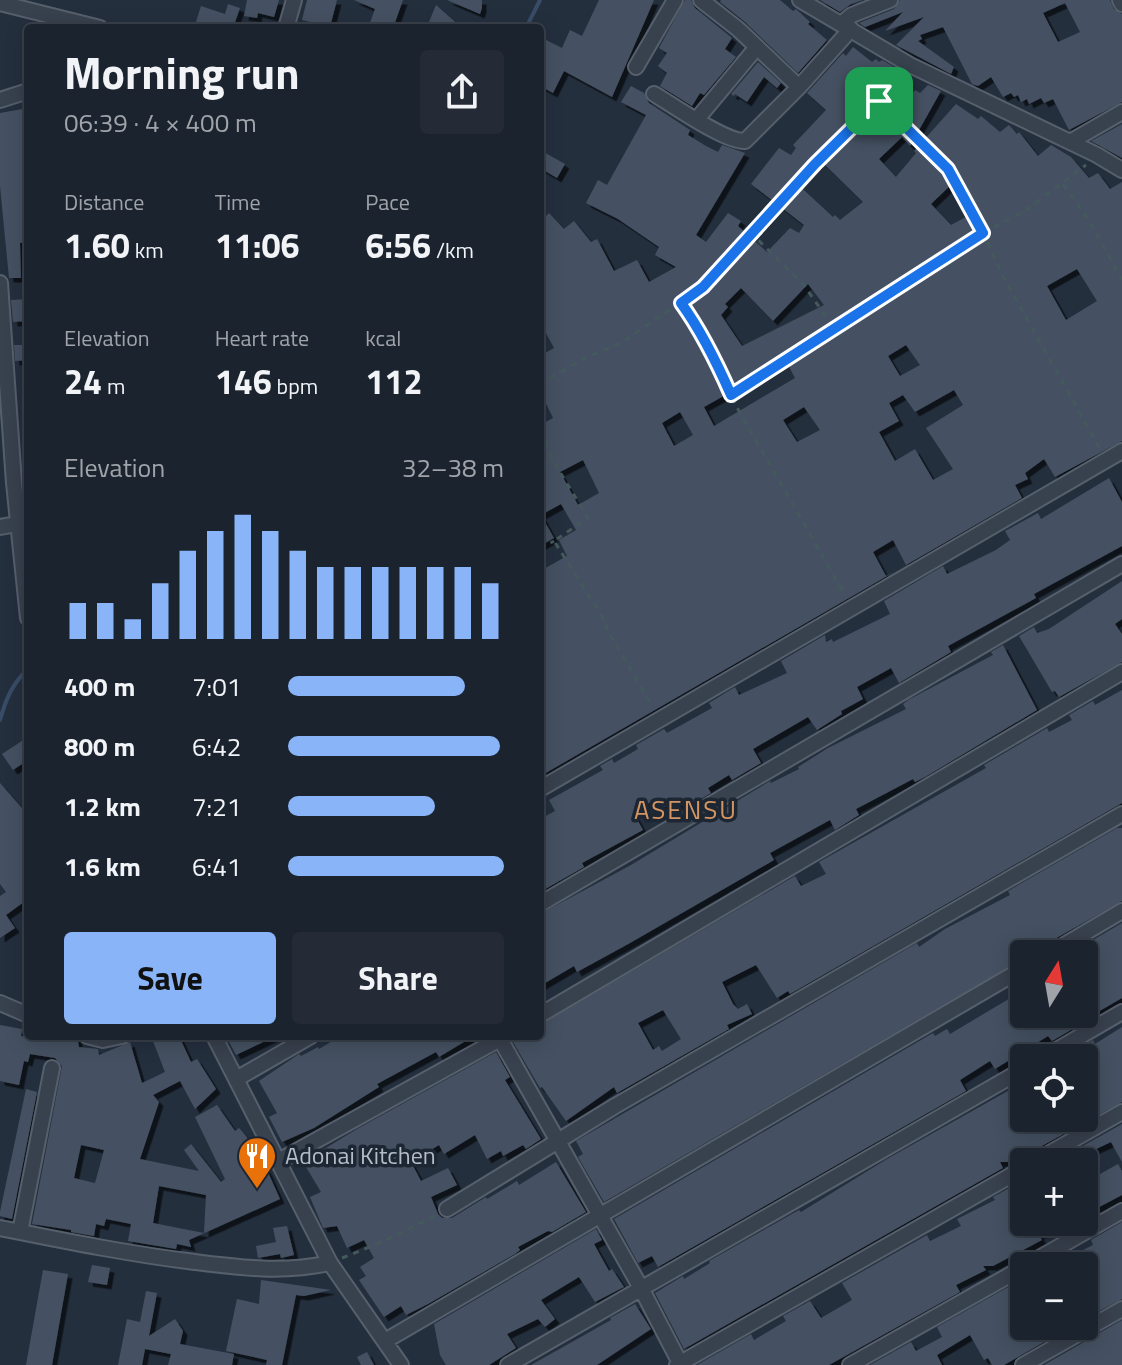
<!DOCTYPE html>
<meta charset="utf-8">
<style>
body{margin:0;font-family:"Titillium Web",sans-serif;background:#242b36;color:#f1f3f6;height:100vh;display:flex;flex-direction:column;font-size:30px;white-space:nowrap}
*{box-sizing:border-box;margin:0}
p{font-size:26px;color:#a0a4aa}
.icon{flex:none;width:44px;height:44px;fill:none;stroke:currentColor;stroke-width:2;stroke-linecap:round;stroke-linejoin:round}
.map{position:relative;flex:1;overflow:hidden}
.panel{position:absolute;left:24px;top:24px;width:520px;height:1016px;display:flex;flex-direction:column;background:#1b232e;border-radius:8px;box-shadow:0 4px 20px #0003,0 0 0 2px #39404a}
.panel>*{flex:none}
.needle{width:52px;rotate:11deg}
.fabs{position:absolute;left:1010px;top:940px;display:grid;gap:16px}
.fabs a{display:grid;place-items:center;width:88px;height:88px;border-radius:8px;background:#1b232e;box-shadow:0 4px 20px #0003,0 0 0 2px #39404a;font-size:40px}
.pin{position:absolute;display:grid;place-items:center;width:68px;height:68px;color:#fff;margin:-34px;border-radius:16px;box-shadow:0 4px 12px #0006}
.round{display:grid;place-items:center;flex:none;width:84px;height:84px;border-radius:8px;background:#242b36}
.headline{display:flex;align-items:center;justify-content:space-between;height:136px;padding:0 40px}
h1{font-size:44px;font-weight:700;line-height:60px}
.stats{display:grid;grid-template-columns:repeat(3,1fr);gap:12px;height:136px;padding:8px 40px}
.stats div{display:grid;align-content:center}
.stats b{font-size:34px;font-weight:700}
.stats small{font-size:22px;font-weight:400}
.stats p{font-size:22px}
.chart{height:224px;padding:16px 40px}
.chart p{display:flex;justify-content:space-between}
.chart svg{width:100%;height:144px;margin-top:8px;stroke:#8ab4f8;stroke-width:6}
.primary-button{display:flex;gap:16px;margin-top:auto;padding:16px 40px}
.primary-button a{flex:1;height:92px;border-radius:8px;background:#8ab4f8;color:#111;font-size:32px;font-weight:700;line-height:92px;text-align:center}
.primary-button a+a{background:#242b36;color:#f1f3f6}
ul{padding:0 40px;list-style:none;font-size:26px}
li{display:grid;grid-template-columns:128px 96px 1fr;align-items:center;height:60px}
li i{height:20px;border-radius:10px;background:#8ab4f8}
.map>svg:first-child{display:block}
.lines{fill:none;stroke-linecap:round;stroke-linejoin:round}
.stream{stroke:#394c67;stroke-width:4}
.building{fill:#455162;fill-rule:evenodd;filter:url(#shadow)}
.minor-casing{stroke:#565f6c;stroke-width:18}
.path{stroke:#44595c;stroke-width:3;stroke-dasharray:6 6;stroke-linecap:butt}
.minor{stroke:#38414e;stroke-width:14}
.route-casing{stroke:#fff;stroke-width:16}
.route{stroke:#1a73e8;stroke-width:10}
.labels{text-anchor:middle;stroke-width:7;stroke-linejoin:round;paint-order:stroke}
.poi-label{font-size:24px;fill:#b4bcc9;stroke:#1d2633;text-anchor:start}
.neighbourhood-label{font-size:26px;letter-spacing:2px;fill:#d59563;stroke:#1d2633}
</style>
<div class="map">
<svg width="1122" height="1365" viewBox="0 0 1122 1365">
<defs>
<filter id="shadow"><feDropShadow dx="4.5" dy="4.5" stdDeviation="0" flood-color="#0009"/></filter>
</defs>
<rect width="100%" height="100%" fill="#242f3e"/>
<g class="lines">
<path class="stream" d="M 526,28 L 540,0
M 0,720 C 6,699 12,684 28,669"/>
</g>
<path class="building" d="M 247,0 L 279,0 L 274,17 L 258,13 L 257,18 L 244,16 Z
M 307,0 L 337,0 L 330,27 L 302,20 Z
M 354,0 L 403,0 L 393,28 L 368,28 L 375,9 Z
M 447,0 L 482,0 L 482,8 L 480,14 Z
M 599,0 L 654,0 L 612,97 L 564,71 L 553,93 L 540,86 L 540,37 L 562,48 L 570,30 L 582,36 Z
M 685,0 L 691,0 L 695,8 L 732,38 L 725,49 L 736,57 L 704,95 L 700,93 L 692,106 L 660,86 L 667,73 L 658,66 L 667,53 L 659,48 Z
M 721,0 L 780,0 L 793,11 L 796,9 L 810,22 L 808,24 L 827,40 L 798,73 L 745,22 L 720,2 Z
M 820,0 L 863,0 L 851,4 L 840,12 Z
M 900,0 L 1110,0 L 1114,9 L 1122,14 L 1122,102 L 1069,130 L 1053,99 L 1044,103 L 1041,98 L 1029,104 L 1027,99 L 1021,102 L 1018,95 L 1014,97 L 1011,93 L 1003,97 L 991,77 L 978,86 L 972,84 L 943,27 L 920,35 L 922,39 L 918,41 L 954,67 L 951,74 L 896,45 L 924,17 L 885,31 L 903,12 L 865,27 L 859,23 L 894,9 ZM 1065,3 L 1080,32 L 1058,42 L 1043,13 Z
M 228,4 L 240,8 L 233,28 L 194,28 L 201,6 L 225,14 Z
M 436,5 L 462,28 L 437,28 L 429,22 Z
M 853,47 L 872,62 L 876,59 L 879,62 L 882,60 L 894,67 L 891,70 L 896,75 L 891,81 L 910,96 L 915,90 L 920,93 L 928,85 L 941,91 L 910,146 L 902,137 L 879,159 L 896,177 L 916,153 L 914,151 L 956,104 L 978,119 L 981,116 L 1000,132 L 1009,125 L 1017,134 L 1019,132 L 1038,156 L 1051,145 L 1071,157 L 1089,178 L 1098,173 L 1110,189 L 1122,182 L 1122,441 L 1055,477 L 1044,459 L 1025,473 L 1028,479 L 1015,485 L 1022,498 L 906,565 L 893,540 L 873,552 L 886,576 L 894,572 L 544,774 L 540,766 L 540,571 L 567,556 L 559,540 L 576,530 L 561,504 L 541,515 L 554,538 L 540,546 L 540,425 L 553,418 L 540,391 L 540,356 L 554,348 L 540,322 L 540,222 L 549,213 L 564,229 L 574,221 L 591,242 L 597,239 L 614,271 L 637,260 L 649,282 L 676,267 L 655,255 L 659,247 L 618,219 L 586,203 L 598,180 L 607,185 L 646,115 L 621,102 L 631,86 L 644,93 L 649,103 L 690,130 L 688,135 L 706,146 L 718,152 L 722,145 L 745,153 L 696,235 L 706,242 L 728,213 L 741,221 L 738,226 L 767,252 L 790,228 L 799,233 L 804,225 L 751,184 L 779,148 L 791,155 L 796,148 L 793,145 L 826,110 L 807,93 L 843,53 L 846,56 ZM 814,154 L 863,202 L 840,220 L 835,215 L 833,217 L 792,179 ZM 957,179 L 975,212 L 951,225 L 931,204 ZM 1077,269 L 1097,301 L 1066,320 L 1047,286 ZM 808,284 L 824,305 L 742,346 L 721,315 L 728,307 L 725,304 L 741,288 L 773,321 ZM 906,345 L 920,365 L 900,376 L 888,356 ZM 786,361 L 795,378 L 714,426 L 704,407 ZM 954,390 L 963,405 L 926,428 L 953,469 L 933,480 L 915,449 L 895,461 L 879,432 L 899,421 L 889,403 L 903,395 L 915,412 ZM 804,407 L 820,430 L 797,442 L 783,420 ZM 680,412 L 693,435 L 674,446 L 662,423 ZM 583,460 L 599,493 L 578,505 L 560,472 Z
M 758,62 L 781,83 L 777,88 L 764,77 L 747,102 L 735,94 L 734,96 L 731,94 Z
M 28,108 L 28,242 L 20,243 L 21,278 L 9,278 L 0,186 L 0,113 Z
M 1122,124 L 1122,158 L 1091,141 Z
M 540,150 L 565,164 L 557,178 L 540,168 Z
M 28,299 L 28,321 L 13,322 L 11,300 Z
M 14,345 L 28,345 L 28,360 L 15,361 Z
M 1109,478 L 1122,502 L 1122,546 L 1034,594 L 1036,598 L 948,646 L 951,652 L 899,683 L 891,668 L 857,687 L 863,699 L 841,711 L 842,714 L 817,730 L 808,717 L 753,749 L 761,763 L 732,780 L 729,775 L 708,788 L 711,793 L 690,805 L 687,800 L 670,809 L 668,805 L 659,810 L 653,801 L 633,812 L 643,830 L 582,863 L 584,867 L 540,892 L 540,819 L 555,811 L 549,800 L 603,770 L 600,766 L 612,759 L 614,763 L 638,749 L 636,745 L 664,729 L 667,733 L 712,708 L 709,703 L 735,687 L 739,695 L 787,673 L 781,661 L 825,635 L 826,642 L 832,639 L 833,642 L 890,614 L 884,601 L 943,566 L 947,574 L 996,550 L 1010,540 L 1005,531 L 1038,513 L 1041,519 Z
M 1122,581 L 1122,619 L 1115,624 L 1122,634 L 1122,662 L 1059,697 L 1055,691 L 1052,692 L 1019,636 L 1034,627 L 1037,633 L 1049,629 Z
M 1003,645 L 1037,710 L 925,777 L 915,782 L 913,779 L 856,809 L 859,815 L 835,830 L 830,820 L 770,853 L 774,860 L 630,943 L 577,972 L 574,966 L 540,986 L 540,914 L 631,865 L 770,781 L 771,783 L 799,769 L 798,767 L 828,748 L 906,709 L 903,704 L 908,700 L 993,655 L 991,652 Z
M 1122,690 L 1122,803 L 790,994 L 788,991 L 777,998 L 756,965 L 722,982 L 733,1004 L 738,1009 L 747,1004 L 752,1014 L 727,1025 L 729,1029 L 617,1093 L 614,1087 L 566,1121 L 542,1087 L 540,1088 L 513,1042 L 515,1036 L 540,1036 L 540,1025 L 795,876 L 801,886 L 826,874 L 819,862 L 986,768 L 984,765 L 1047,728 L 1049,732 L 1072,720 L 1069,715 L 1093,701 L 1095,705 ZM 663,1010 L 681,1039 L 662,1051 L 659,1046 L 653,1050 L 638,1023 Z
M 28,737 L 28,760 L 13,770 L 2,754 Z
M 0,783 L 28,815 L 28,899 L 6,915 L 15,928 L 0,938 L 0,896 L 6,892 L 0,884 Z
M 1117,828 L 1122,828 L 1122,901 L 1044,945 L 1039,954 L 1024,954 L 1024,958 L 604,1202 L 578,1157 L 583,1154 L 576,1141 L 917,943 L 919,947 L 945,929 L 1010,895 L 1008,891 Z
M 1122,923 L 1122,998 L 1084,1020 L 1084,954 L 1069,954 Z
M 1024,980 L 1024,1014 L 1079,1014 L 1083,1023 L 1052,1041 L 1048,1036 L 995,1069 L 990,1061 L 960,1080 L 966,1091 L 658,1267 L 652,1256 L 638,1263 L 614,1219 L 933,1033 L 935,1036 L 947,1029 L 950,1034 L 1022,991 L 1018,983 Z
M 0,1025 L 22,1029 L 21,1036 L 61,1039 L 77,1036 L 79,1047 L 98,1049 L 99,1055 L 130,1042 L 142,1083 L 165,1072 L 151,1036 L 179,1036 L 191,1062 L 197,1059 L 216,1089 L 195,1109 L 180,1081 L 153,1095 L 159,1102 L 140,1159 L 199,1171 L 184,1150 L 191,1144 L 221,1182 L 225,1179 L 195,1117 L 217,1105 L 235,1131 L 239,1128 L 246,1136 L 267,1170 L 280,1199 L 189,1240 L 191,1247 L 177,1244 L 176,1249 L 128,1241 L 131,1224 L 106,1219 L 104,1226 L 96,1224 L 94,1236 L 71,1232 L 71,1230 L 32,1224 L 62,1066 L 55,1058 L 30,1054 L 28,1062 L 24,1061 L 19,1085 L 0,1081 ZM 81,1145 L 104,1150 L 95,1183 L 74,1178 ZM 159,1186 L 206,1195 L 204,1233 L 153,1223 Z
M 1122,1027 L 1122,1102 L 1029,1153 L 1025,1158 L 1014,1162 L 1000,1162 L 1003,1168 L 684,1349 L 655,1293 L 683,1276 L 684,1279 L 710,1263 L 709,1261 L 799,1210 L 801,1212 L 887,1159 L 1024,1082 L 1024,1118 L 1084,1118 L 1084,1058 L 1064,1057 L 1093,1040 L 1095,1044 Z
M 226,1036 L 276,1036 L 236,1055 Z
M 341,1036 L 474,1036 L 439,1057 L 436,1052 L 377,1084 L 379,1087 L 314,1128 L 282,1142 L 269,1117 L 277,1113 L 259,1081 L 299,1054 L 301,1056 L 318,1047 L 319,1049 Z
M 496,1052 L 510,1077 L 505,1080 L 541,1139 L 526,1149 L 523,1145 L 503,1156 L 501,1151 L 487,1159 L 475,1135 L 444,1154 L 439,1145 L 411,1162 L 421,1181 L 448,1168 L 457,1185 L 431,1197 L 438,1214 L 442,1218 L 452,1218 L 486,1197 L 487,1199 L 517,1181 L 519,1185 L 556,1162 L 586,1212 L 552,1232 L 548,1231 L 518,1247 L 520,1250 L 515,1254 L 428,1304 L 406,1315 L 401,1306 L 384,1317 L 359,1280 L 366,1276 L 360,1267 L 374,1258 L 364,1240 L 347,1248 L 337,1226 L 323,1228 L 310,1197 L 321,1192 L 303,1162 L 357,1129 Z
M 26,1089 L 37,1092 L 12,1219 L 0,1216 L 0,1212 Z
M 1122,1124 L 1122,1162 L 1111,1142 L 1077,1158 L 1079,1162 L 1054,1162 Z
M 1118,1164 L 1122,1171 L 1122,1195 L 1084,1215 L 1084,1183 Z
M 1024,1183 L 1024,1222 L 1065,1222 L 1039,1235 L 1042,1240 L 993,1266 L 983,1266 L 986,1270 L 956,1285 L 960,1292 L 847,1355 L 829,1365 L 697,1365 L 751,1334 L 754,1340 L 786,1321 L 783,1316 L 810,1301 L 821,1318 L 852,1300 L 842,1283 L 927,1235 L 930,1241 L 961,1226 L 957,1219 L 995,1200 L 993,1197 L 1013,1186 L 1014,1188 Z
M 1122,1222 L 1122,1299 L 1084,1319 L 1084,1266 L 1051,1266 L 1093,1245 L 1091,1240 Z
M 287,1226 L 294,1255 L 281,1258 L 280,1254 L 258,1258 L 256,1246 L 276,1242 L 273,1228 Z
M 596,1229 L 602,1240 L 594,1244 L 609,1271 L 612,1269 L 624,1287 L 595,1302 L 579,1277 L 541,1300 L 555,1319 L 545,1327 L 538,1319 L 507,1334 L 516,1348 L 489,1365 L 446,1365 L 440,1355 L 434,1324 Z
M 92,1265 L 110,1268 L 107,1285 L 88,1282 Z
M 43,1270 L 68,1274 L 52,1365 L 26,1365 Z
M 1024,1278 L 1024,1326 L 1072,1326 L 1004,1365 L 992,1365 L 988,1358 L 984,1360 L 970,1335 L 937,1355 L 942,1365 L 870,1365 L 911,1342 L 916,1351 L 942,1337 L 937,1327 Z
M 261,1280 L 331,1290 L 304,1296 L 296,1295 L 282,1365 L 266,1365 L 267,1360 L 226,1351 L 237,1299 L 259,1304 Z
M 146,1291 L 157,1293 L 149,1336 L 175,1319 L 183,1331 L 180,1344 L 234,1354 L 232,1365 L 168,1365 L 171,1354 L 145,1349 L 142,1365 L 118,1365 L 127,1319 L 140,1322 Z
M 635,1304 L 651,1329 L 597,1365 L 531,1365 L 611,1320 L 610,1318 Z
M 1122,1320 L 1122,1365 L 1044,1365 Z
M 367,1352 L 374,1365 L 361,1365 L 357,1357 Z"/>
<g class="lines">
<defs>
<path id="minor" d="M 701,0 L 738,29 L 799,87
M 800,0 L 910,65 L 1097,155 L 1122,170
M 1120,0 L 1122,4
M 0,3 L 100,28
M 841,24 L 852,15 L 890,0
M 286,28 L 294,0
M 636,67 L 675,0
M 654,94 C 673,105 725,142 745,141 L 799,87 L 851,29
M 0,100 L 28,91
M 697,119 L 757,47
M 1070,142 L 1122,112
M 0,283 L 14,483 L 28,618
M 0,527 L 17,524
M 540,789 L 1122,451
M 540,904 L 1122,564
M 1049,954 L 1122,911
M 0,1003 L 28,1015
M 540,1015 L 1122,672
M 87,1036 L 103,1040 L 122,1036
M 214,1036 L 330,1263 L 401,1365
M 500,1039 L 641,1288 L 681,1365
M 1043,1058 L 1122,1012
M 238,1078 L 311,1036
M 277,1162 L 505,1036
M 1034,1162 L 1122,1112
M 447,1209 L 615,1106 L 1122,814
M 0,1228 C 65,1241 129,1254 195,1262 C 243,1268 282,1273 330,1263
M 20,1232 L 52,1068
M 1025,1266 L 1122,1211
M 385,1341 L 1024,968
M 508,1365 L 1024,1069
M 677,1365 L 1024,1168
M 850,1365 L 1024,1267
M 1023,1365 L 1122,1309"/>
</defs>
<use href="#minor" class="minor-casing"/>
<path class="path" d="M 879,101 L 948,169 L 983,233 L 1003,276 L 1100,449
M 1063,184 L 1088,219 L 1122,280
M 750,232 L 803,284 L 834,328
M 681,303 L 696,324 L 721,368 L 735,404 L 845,595
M 540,384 L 587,357 L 621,343 L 703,287 L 748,234 L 900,77
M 731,395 L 913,278 L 951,251 L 1026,210 L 1086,165
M 540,430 L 552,459 L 588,518 L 554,541 L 607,624 L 606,628 L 652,706
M 540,549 L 554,541
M 342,1258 L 382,1242 L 437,1215"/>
<use href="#minor" class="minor"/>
</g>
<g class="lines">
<defs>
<path id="route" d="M 879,101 L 948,169 L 983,233 L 731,395 C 717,363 702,332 681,303 L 703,287 L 815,164 Z"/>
</defs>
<use href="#route" class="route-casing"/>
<use href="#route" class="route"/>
</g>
<defs>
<symbol id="restaurant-pin" viewBox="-11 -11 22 30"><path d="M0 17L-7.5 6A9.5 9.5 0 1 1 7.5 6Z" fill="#e8710a" stroke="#1d2633"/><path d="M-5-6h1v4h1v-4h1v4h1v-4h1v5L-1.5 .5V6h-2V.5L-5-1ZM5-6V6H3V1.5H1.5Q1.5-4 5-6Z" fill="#fff"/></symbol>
</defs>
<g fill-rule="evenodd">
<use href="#restaurant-pin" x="235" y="1134" width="44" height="60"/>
</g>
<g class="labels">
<g class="poi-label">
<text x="285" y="1164">Adonai Kitchen</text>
</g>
<g class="neighbourhood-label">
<text x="686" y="819">ASENSU</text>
</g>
</g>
</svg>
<div class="fabs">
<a><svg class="needle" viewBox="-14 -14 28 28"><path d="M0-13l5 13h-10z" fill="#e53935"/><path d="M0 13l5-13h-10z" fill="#a0a4aa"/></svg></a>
<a><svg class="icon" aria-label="locate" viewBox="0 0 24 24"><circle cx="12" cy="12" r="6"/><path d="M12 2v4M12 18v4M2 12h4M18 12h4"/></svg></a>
<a>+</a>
<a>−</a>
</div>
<div class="pin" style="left:879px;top:101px;background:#1e9e55"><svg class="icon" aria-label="arrive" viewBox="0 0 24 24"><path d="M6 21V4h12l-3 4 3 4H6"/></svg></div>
<section class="panel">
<div class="headline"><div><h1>Morning run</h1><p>06:39 · 4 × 400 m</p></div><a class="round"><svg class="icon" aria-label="share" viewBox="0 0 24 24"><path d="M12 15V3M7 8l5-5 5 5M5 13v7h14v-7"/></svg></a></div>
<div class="stats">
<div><p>Distance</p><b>1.60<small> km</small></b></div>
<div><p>Time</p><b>11:06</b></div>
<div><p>Pace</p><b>6:56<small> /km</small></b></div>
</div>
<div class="stats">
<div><p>Elevation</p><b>24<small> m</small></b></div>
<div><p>Heart rate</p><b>146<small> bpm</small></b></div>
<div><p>kcal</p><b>112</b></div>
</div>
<div class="chart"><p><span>Elevation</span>32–38 m</p>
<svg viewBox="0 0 160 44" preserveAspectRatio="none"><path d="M5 44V33M15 44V33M25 44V38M35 44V27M45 44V17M55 44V11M65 44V6M75 44V11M85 44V17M95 44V22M105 44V22M115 44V22M125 44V22M135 44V22M145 44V22M155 44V27"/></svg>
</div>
<ul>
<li><b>400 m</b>7:01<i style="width:82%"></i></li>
<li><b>800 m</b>6:42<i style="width:98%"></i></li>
<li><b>1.2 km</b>7:21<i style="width:68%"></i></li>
<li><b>1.6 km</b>6:41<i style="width:100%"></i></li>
</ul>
<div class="primary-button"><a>Save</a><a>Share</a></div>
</section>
</div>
